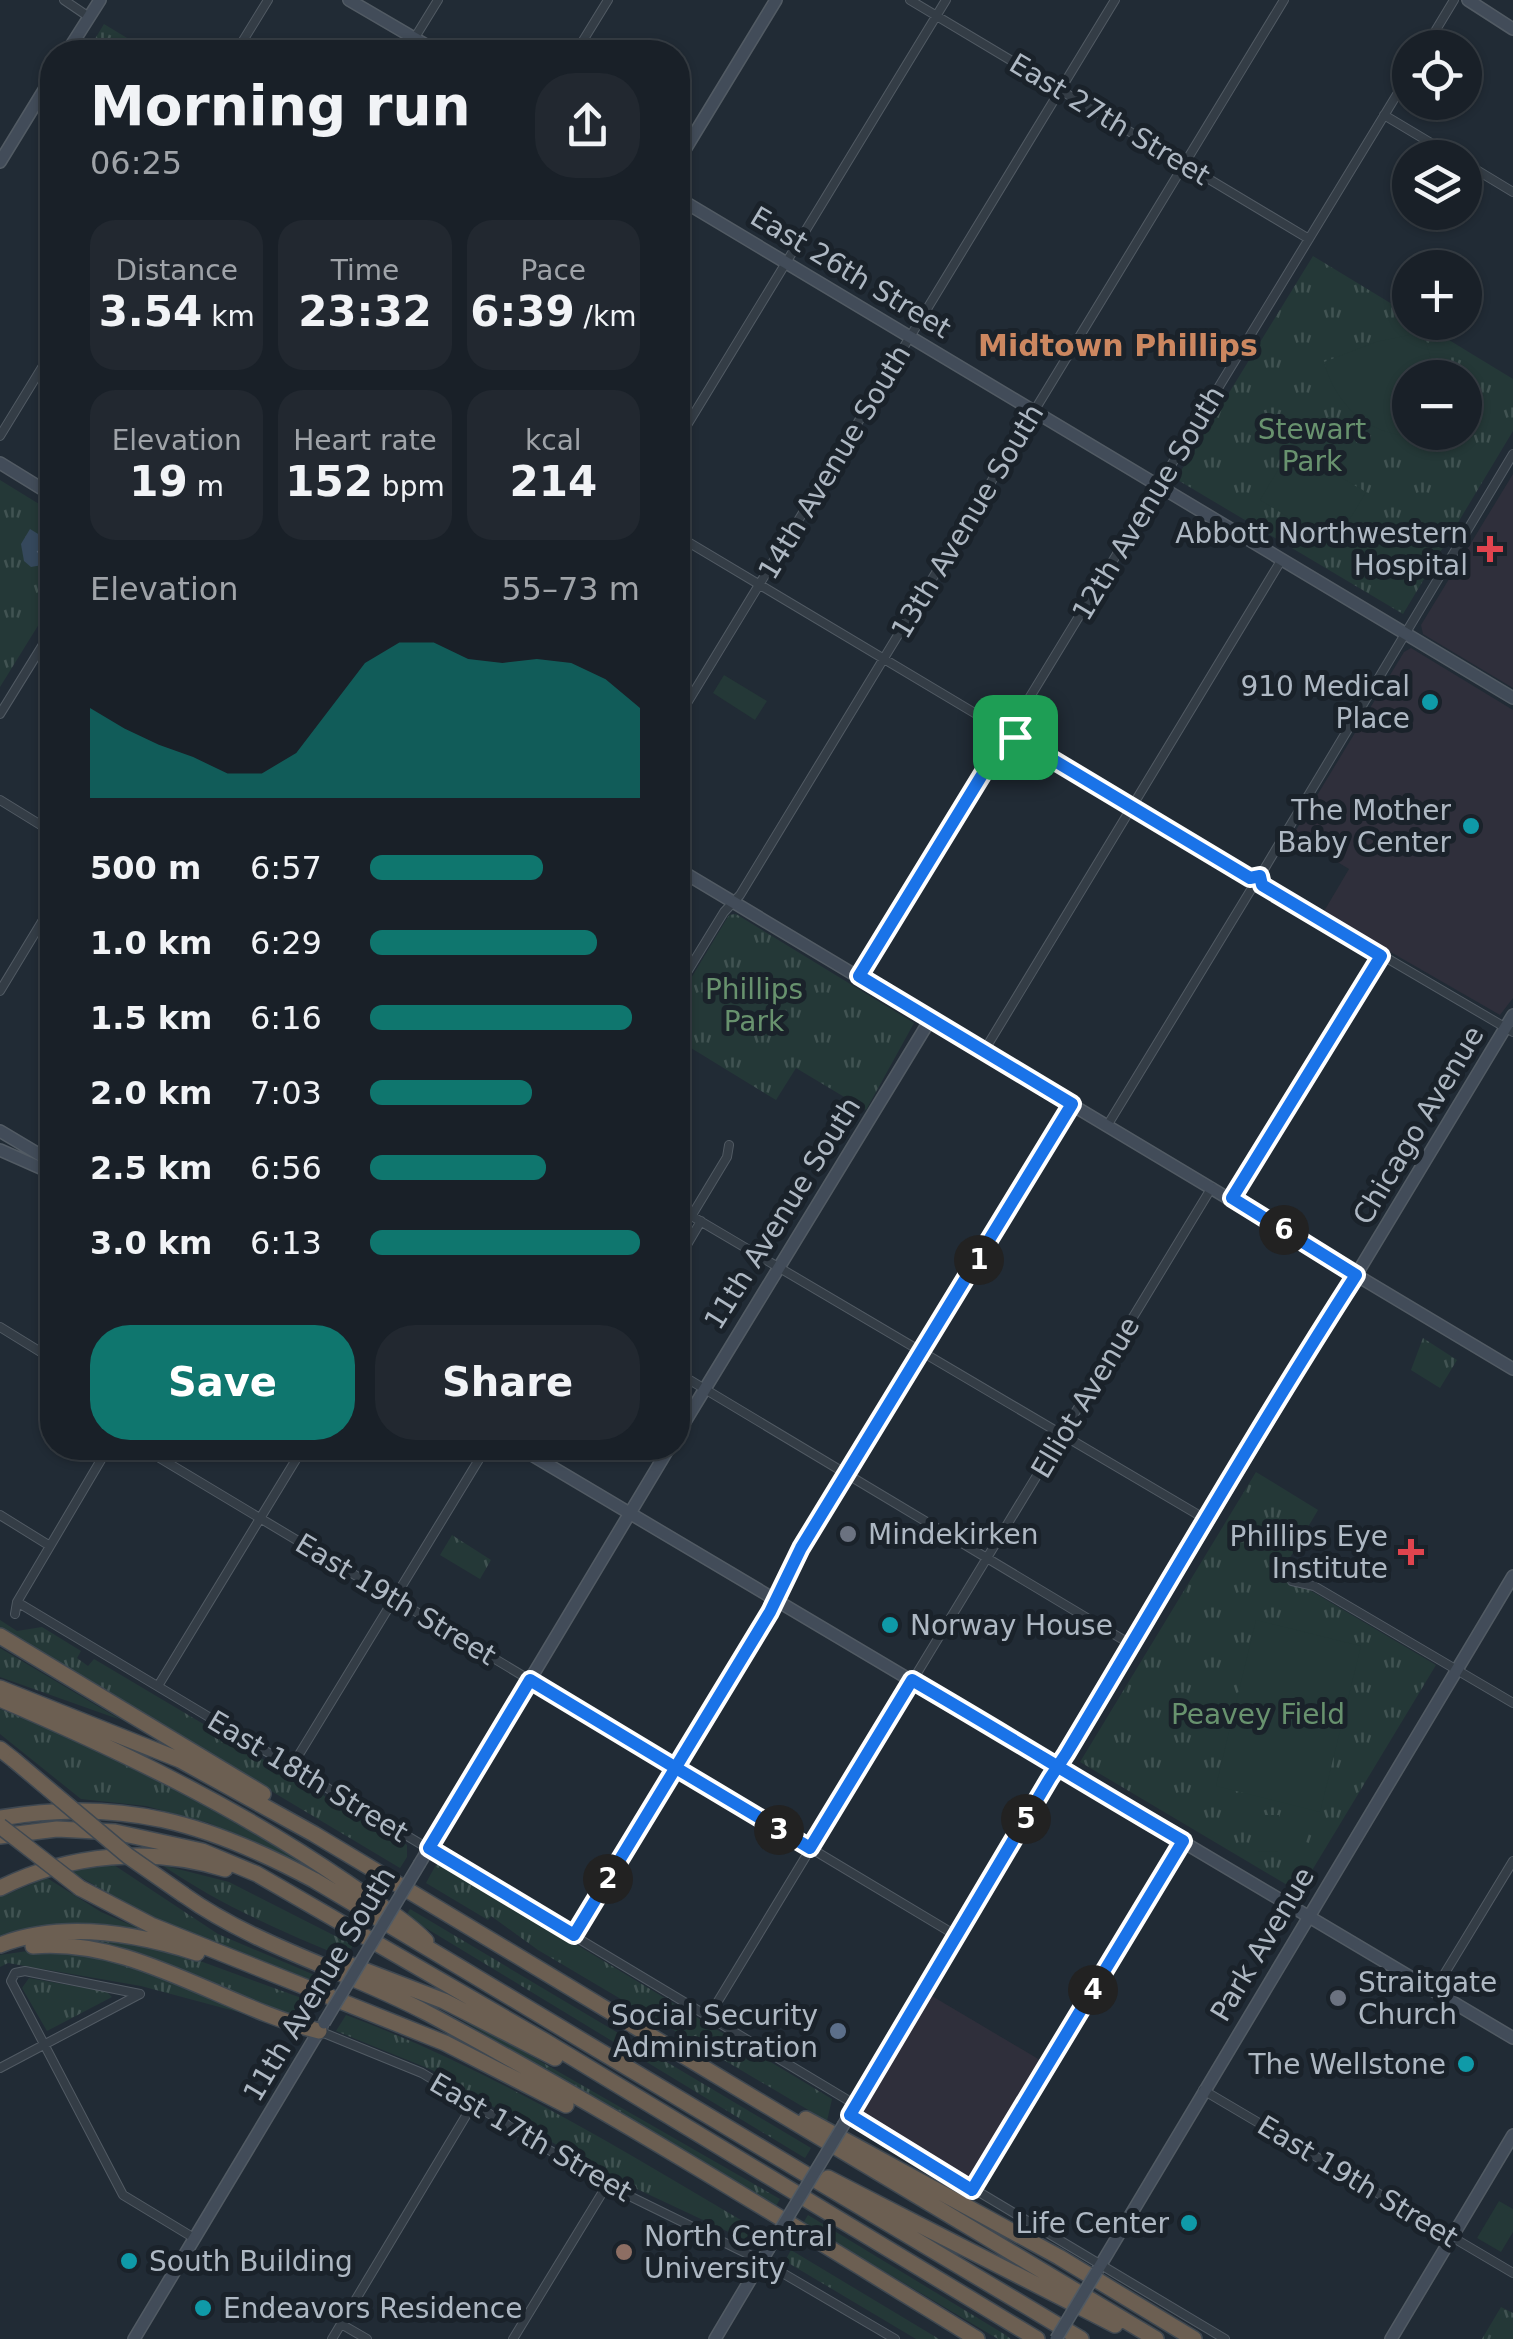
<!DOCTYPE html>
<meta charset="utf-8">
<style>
body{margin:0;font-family:"DejaVu Sans",sans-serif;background:#222830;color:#f1f3f6;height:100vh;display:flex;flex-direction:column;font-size:38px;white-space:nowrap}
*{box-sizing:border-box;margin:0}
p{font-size:32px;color:#9fa3a8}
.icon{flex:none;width:55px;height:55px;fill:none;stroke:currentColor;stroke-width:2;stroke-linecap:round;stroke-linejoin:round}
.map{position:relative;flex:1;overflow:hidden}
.details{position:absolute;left:40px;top:40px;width:650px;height:1420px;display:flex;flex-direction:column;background:#192028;border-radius:40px;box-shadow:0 2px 8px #0004,0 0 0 2px #373e45}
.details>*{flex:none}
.tools{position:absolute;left:1392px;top:30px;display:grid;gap:20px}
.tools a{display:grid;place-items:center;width:90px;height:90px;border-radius:50%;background:#192028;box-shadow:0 2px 8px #0004,0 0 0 2px #373e45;font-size:50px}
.pin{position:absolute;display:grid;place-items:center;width:85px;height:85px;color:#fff;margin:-42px;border-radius:20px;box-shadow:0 5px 15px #0006}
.km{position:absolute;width:50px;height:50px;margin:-25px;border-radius:50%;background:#222;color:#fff;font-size:28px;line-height:50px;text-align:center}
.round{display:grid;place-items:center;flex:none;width:105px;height:105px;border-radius:40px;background:#222830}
.headline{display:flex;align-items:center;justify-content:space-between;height:170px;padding:0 50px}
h1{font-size:55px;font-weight:700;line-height:75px}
.stats{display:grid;grid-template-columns:repeat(3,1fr);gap:15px;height:170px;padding:10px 50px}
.stats div{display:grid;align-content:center;border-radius:25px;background:#222830;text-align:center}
.stats b{font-size:42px;font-weight:700}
.stats small{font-size:28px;font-weight:400}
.stats p{font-size:28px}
.chart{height:280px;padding:20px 50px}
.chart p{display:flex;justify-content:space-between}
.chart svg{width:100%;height:180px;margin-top:10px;fill:#0f766e;opacity:.7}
.action{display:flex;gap:20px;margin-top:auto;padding:20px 50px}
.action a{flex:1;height:115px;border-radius:40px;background:#0f766e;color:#fff;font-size:40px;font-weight:700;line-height:115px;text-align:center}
.action a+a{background:#222830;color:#f1f3f6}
ul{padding:0 50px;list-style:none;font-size:32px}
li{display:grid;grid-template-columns:160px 120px 1fr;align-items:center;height:75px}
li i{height:25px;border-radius:12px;background:#0f766e}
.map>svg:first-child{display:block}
.medical{fill:#2f2f3b}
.grass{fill:url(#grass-tufts);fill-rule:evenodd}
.garden{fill:#243837}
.water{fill:url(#water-ripples)}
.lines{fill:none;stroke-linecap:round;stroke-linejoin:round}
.street-casing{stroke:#525b64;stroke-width:10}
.secondary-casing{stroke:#525b64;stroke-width:14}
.highway-casing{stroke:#3f4851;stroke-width:18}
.street{stroke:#343d46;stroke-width:8}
.secondary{stroke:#424c59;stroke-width:11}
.highway{stroke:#6c5f52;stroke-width:15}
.secondary-bridge-casing{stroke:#525b64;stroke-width:14;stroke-linecap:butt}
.highway-bridge-casing{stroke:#3f4851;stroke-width:18;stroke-linecap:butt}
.secondary-bridge{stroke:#424c59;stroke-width:11}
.highway-bridge{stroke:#6c5f52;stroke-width:15}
.route-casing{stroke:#fff;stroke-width:20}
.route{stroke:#1a73e8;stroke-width:12}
.health-dot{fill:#e0444e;stroke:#1a222a;stroke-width:4}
.culture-dot{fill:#0f9aa8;stroke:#1a222a;stroke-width:4}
.worship-dot{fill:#6b7280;stroke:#1a222a;stroke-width:4}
.service-dot{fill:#5c6f8a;stroke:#1a222a;stroke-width:4}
.education-dot{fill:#8d6e63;stroke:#1a222a;stroke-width:4}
.labels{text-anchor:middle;stroke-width:10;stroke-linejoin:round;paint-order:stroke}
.street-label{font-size:28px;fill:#aeb8c3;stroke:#1a222a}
.park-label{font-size:28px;fill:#68926e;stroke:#1a222a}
.poi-label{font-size:28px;fill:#aeb8c3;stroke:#1a222a;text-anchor:end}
.neighbourhood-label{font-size:30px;font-weight:bold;fill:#cc8760;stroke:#1a222a}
</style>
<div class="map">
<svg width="1513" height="2339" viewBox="0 0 1513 2339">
<defs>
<pattern id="grass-tufts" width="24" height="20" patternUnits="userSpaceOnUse" patternTransform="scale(2.5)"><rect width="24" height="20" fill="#243837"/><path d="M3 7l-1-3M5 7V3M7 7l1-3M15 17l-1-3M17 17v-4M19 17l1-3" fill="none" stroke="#415352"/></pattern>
<pattern id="water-ripples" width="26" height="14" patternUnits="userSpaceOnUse" patternTransform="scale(2.5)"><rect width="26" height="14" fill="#35485c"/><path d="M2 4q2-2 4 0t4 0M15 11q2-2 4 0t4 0" fill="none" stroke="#506072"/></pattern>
</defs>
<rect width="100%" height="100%" fill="#212b35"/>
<path class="medical" d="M 1513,474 L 1513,688 L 1423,634 L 1421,625 Z
M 1411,648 L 1513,710 L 1513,998 L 1500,1015 L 1323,913 L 1349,869 L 1293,835 L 1404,652 Z
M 932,1996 L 1045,2063 L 973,2181 L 862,2114 Z"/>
<path class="grass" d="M 104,24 L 150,52 L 87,52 Z
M 1313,256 L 1410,315 L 1410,322 L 1421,323 L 1513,379 L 1513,431 L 1403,614 L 1176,479 ZM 1410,378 L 1465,378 L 1465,432 L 1410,432 Z
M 0,480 L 52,512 L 52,603 L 0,687 Z
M 736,914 L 914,1023 L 866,1110 L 796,1068 L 776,1100 L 678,1040 L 678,1000 L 729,915 Z
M 1423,1338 L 1457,1360 L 1440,1388 L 1411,1370 Z
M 1256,1472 L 1318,1510 L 1281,1573 L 1436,1665 L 1299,1892 L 1080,1762 Z
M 452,1535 L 491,1560 L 480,1579 L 440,1555 Z
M 0,1620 L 17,1631 L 42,1627 L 81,1651 L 77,1658 L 88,1666 L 94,1659 L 407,1845 L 407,1857 L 400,1868 L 0,1629 Z
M 0,1648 L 121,1720 L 0,1677 Z
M 0,1709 C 114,1751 220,1807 321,1874 L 209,1823 L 146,1806 L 81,1799 L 0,1734 Z
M 438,1861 L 832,2099 L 827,2121 L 538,1950 L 491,1916 L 488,1920 L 426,1883 Z
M 114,1865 L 218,1934 L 331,1982 L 327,1990 L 169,1928 L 70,1871 Z
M 162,1865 L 229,1882 L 353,1945 L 346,1958 C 281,1931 220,1905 162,1865 Z
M 47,1878 L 101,1912 L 142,1930 L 141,1935 L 0,1939 L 0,1897 Z
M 410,1909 L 811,2148 L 805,2158 L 406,1916 Z
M 78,1936 L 170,1950 L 318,2004 L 308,2021 L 78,1942 Z
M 48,1948 C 128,1953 211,1998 287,2025 L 141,1986 L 8,1963 L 0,1967 L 0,1955 Z
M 29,1978 L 107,1992 L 112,1997 L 47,2031 L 22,1988 Z
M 346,2015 C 492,2069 627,2153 761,2232 L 750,2242 L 605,2174 L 432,2070 L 336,2031 Z
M 465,2018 L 780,2199 L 776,2206 L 463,2021 Z
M 808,2215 L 1004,2334 L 1011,2339 L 998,2339 L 803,2223 Z
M 791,2250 L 939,2339 L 916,2339 L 785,2261 Z
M 1501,2307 L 1513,2313 L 1513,2339 L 1482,2339 Z"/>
<path class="garden" d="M 1423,332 L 1436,377 L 1410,378 L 1410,432 L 1442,435 C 1385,444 1340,419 1324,362 L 1376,342 Z
M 1291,448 L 1366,492 L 1334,545 L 1260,500 Z
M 724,675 L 767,701 L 755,720 L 713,693 Z
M 1256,1620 L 1361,1646 L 1320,1812 L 1216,1786 Z
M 1257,1815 L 1279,1815 L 1279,1852 L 1257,1851 Z
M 1284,1824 L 1306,1824 L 1306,1860 L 1284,1860 Z
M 1499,2201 L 1513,2209 L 1513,2232 L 1501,2252 L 1477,2238 Z"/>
<path class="water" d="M 30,529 L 43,537 L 48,555 L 42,565 L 31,567 L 24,561 L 21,544 Z"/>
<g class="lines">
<defs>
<path id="street" d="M 64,0 L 89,17
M 910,0 L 1309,239
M 1425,48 L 1454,0
M 236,52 L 268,0
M 406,52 L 438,0
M 576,52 L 608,0
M 1384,115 L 1456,158
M 1465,163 L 1513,192
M 0,436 L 52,351
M 678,440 L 946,0
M 678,536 L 1003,730
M 0,714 L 52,630
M 678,718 L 1115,0
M 1011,728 L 1410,73
M 1014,736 L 1251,878
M 0,800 L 52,832
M 1260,876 L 1513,454
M 1262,885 L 1513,1032
M 859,976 L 1004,739
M 678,987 L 724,912 L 740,895 L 1284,0
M 0,991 L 52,905
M 984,1051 L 1282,559
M 1107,1126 L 1252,888
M 1232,1198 L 1381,956
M 678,1208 L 1207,1520
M 692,1215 L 727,1157 L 729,1145
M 678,1260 L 701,1221
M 0,1327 L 52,1359
M 678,1373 L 1132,1645
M 143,1448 L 957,1936
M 0,1515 L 50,1546
M 1292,1581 L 1314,1586 L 1513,1703
M 17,1602 L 856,2105
M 15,1614 L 17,1602 L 108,1448
M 158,1686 L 303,1448
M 292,1766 L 486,1448
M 574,1935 L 770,1612 L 801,1548 L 1072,1104
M 1434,1991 L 1513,1861
M 140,1994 L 25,1971 L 15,1973 L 11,1981 L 123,2195 L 194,2238
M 709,2016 L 1212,1187
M 319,2031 L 422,2073 L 607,2185 L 762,2261 L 895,2339
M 0,2068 L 140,1994
M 1203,2090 L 1513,2273
M 850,2115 L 1225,2339
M 972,2190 L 1183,1841
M 341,2324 L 367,2339
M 332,2339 L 473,2104
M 513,2339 L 607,2185"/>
<path id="secondary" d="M 349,0 L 438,52
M 1468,0 L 1513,29
M 67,52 L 100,0
M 678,161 L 776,0
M 0,162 L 52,77
M 678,198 L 1513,698
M 0,463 L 52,495
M 678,869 L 1513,1369
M 0,1131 L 52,1162
M 0,1150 L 52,1173
M 678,1433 L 930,1020
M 520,1448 L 1513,2038
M 420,1863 L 669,1448
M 844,2124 L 1513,1015
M 1097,2271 L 1513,1576
M 134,2339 L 322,2026
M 715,2339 L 768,2250
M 1391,2339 L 1513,2135"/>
<path id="highway" d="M 0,1636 L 263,1794
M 0,1688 L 180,1760 L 314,1834 L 1156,2339
M 0,1699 C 121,1751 237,1807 346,1882 C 373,1901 403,1918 426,1941
M 0,1749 L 14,1760
M 0,1818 C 121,1797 208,1823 314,1880 L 1081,2339
M 0,1836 L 57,1829 L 115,1832 L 202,1851 L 257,1874 L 545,2041 L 1037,2339
M 0,1888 C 68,1854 152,1846 225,1869
M 80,1888 L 151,1925 L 445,2043 L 566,2105
M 184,1895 C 257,1947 349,1971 429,2014 C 615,2114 797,2228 977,2339
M 0,1945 C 62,1921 135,1933 197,1953
M 33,1946 C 133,1937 225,2008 319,2031
M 348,1964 L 444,2001 L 555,2058
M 806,2119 L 1059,2257 L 1194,2339
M 828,2178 L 1115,2325"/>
</defs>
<use href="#street" class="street-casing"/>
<use href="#secondary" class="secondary-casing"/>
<use href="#highway" class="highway-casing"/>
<use href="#street" class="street"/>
<use href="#secondary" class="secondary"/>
<use href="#highway" class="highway"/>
<defs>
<path id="secondary-bridge" d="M 324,2023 L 420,1863
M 768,2250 L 844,2124
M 1056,2339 L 1097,2271"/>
<path id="highway-bridge" d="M 14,1760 L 128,1856 L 184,1895
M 0,1826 L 80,1888"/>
</defs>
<use href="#secondary-bridge" class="secondary-bridge-casing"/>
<use href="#highway-bridge" class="highway-bridge-casing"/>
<use href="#secondary-bridge" class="secondary-bridge"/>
<use href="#highway-bridge" class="highway-bridge"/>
</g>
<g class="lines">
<defs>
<path id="route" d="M 1015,737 L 1004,739 L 859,976 L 1072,1104 L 801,1548 L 770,1612 L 682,1757 L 670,1777 L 574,1935 L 429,1848 L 530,1680 L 666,1762 L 676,1768 L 810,1848 L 912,1680 C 1003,1733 1092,1788 1183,1841 L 972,2190 L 850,2115 L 1050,1778 L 1066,1754 C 1162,1594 1255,1432 1356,1275 L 1232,1198 L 1381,956 L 1262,885 L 1260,876 L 1250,878 L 1015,737"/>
</defs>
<use href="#route" class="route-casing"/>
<use href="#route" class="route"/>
</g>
<g class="health-dot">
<path d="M1485 534h10v10h10v10h-10v10h-10v-10h-10v-10h10z"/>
<path d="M1406 1537h10v10h10v10h-10v10h-10v-10h-10v-10h10z"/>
</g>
<g class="culture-dot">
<circle cx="1430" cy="702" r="10"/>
<circle cx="1471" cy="826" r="10"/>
<circle cx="890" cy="1625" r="10"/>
<circle cx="1466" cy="2064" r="10"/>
<circle cx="1189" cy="2223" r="10"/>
<circle cx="129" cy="2261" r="10"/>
<circle cx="203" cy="2308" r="10"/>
</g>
<g class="worship-dot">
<circle cx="848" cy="1534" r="10"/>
<circle cx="1338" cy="1998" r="10"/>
</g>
<circle class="service-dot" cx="838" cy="2031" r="10"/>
<circle class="education-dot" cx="624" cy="2252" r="10"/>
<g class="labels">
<g class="street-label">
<text transform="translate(1110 119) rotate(31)" y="10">East 27th Street</text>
<text transform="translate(851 272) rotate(31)" y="10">East 26th Street</text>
<text transform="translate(834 462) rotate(-59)" y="10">14th Avenue South</text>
<text transform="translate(1148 503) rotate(-59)" y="10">12th Avenue South</text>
<text transform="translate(967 521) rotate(-59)" y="10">13th Avenue South</text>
<text transform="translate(1418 1125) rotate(-59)" y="10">Chicago Avenue</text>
<text transform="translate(782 1213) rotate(-58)" y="10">11th Avenue South</text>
<text transform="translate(1085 1397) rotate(-59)" y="10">Elliot Avenue</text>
<text transform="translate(396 1599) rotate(31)" y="10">East 19th Street</text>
<text transform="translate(308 1776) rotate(31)" y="10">East 18th Street</text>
<text transform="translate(1262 1944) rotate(-59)" y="10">Park Avenue</text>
<text transform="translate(319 1984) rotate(-59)" y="10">11th Avenue South</text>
<text transform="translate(531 2137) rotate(30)" y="10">East 17th Street</text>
<text transform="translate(1358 2181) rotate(31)" y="10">East 19th Street</text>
</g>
<g class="park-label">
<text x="1312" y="439">Stewart<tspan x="1312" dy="32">Park</tspan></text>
<text x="754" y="999">Phillips<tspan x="754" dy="32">Park</tspan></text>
<text x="1258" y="1724">Peavey Field</text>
</g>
<g class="poi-label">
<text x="1468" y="543">Abbott Northwestern<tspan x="1468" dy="32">Hospital</tspan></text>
<text x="1410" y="696">910 Medical<tspan x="1410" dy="32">Place</tspan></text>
<text x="1451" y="820">The Mother<tspan x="1451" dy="32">Baby Center</tspan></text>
<text x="868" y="1544" text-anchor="start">Mindekirken</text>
<text x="1388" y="1546">Phillips Eye<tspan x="1388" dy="32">Institute</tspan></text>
<text x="910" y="1635" text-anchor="start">Norway House</text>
<text x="1358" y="1992" text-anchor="start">Straitgate<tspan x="1358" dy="32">Church</tspan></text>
<text x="818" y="2025">Social Security<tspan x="818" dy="32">Administration</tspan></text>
<text x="1446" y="2074">The Wellstone</text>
<text x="1169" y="2233">Life Center</text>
<text x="644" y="2246" text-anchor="start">North Central<tspan x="644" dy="32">University</tspan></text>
<text x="149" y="2271" text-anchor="start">South Building</text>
<text x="223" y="2318" text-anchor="start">Endeavors Residence</text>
</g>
<g class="neighbourhood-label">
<text x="1118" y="356">Midtown Phillips</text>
</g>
</g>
</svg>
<div class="tools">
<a><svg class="icon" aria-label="locate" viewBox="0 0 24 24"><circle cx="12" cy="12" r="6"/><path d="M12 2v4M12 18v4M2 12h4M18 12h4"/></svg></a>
<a><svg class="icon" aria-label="layers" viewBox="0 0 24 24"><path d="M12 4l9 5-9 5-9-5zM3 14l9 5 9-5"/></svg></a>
<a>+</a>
<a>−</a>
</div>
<div class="pin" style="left:1015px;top:737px;background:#1e9e55"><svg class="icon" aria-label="arrive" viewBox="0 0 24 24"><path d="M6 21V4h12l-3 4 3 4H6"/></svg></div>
<b class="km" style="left:979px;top:1260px">1</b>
<b class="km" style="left:608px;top:1879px">2</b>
<b class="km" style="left:779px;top:1830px">3</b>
<b class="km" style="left:1093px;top:1990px">4</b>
<b class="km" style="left:1026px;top:1819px">5</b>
<b class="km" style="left:1284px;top:1230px">6</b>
<section class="details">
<div class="headline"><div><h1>Morning run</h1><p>06:25</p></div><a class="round"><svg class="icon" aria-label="share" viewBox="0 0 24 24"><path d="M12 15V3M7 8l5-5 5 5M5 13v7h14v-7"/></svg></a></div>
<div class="stats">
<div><p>Distance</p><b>3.54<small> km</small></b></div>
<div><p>Time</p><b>23:32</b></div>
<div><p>Pace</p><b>6:39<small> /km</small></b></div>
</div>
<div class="stats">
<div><p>Elevation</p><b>19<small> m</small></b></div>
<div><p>Heart rate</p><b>152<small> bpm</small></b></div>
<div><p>kcal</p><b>214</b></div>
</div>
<div class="chart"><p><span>Elevation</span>55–73 m</p>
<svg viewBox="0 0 160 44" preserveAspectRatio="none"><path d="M0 44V22L10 27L20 31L30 34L40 38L50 38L60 33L70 22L80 11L90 6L100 6L110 10L120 11L130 10L140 11L150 15L160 22V44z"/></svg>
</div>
<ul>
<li><b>500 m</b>6:57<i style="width:64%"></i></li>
<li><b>1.0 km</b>6:29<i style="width:84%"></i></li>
<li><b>1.5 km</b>6:16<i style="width:97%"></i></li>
<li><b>2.0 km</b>7:03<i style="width:60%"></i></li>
<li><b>2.5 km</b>6:56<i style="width:65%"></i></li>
<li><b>3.0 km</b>6:13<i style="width:100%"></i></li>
</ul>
<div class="action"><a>Save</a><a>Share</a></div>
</section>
</div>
